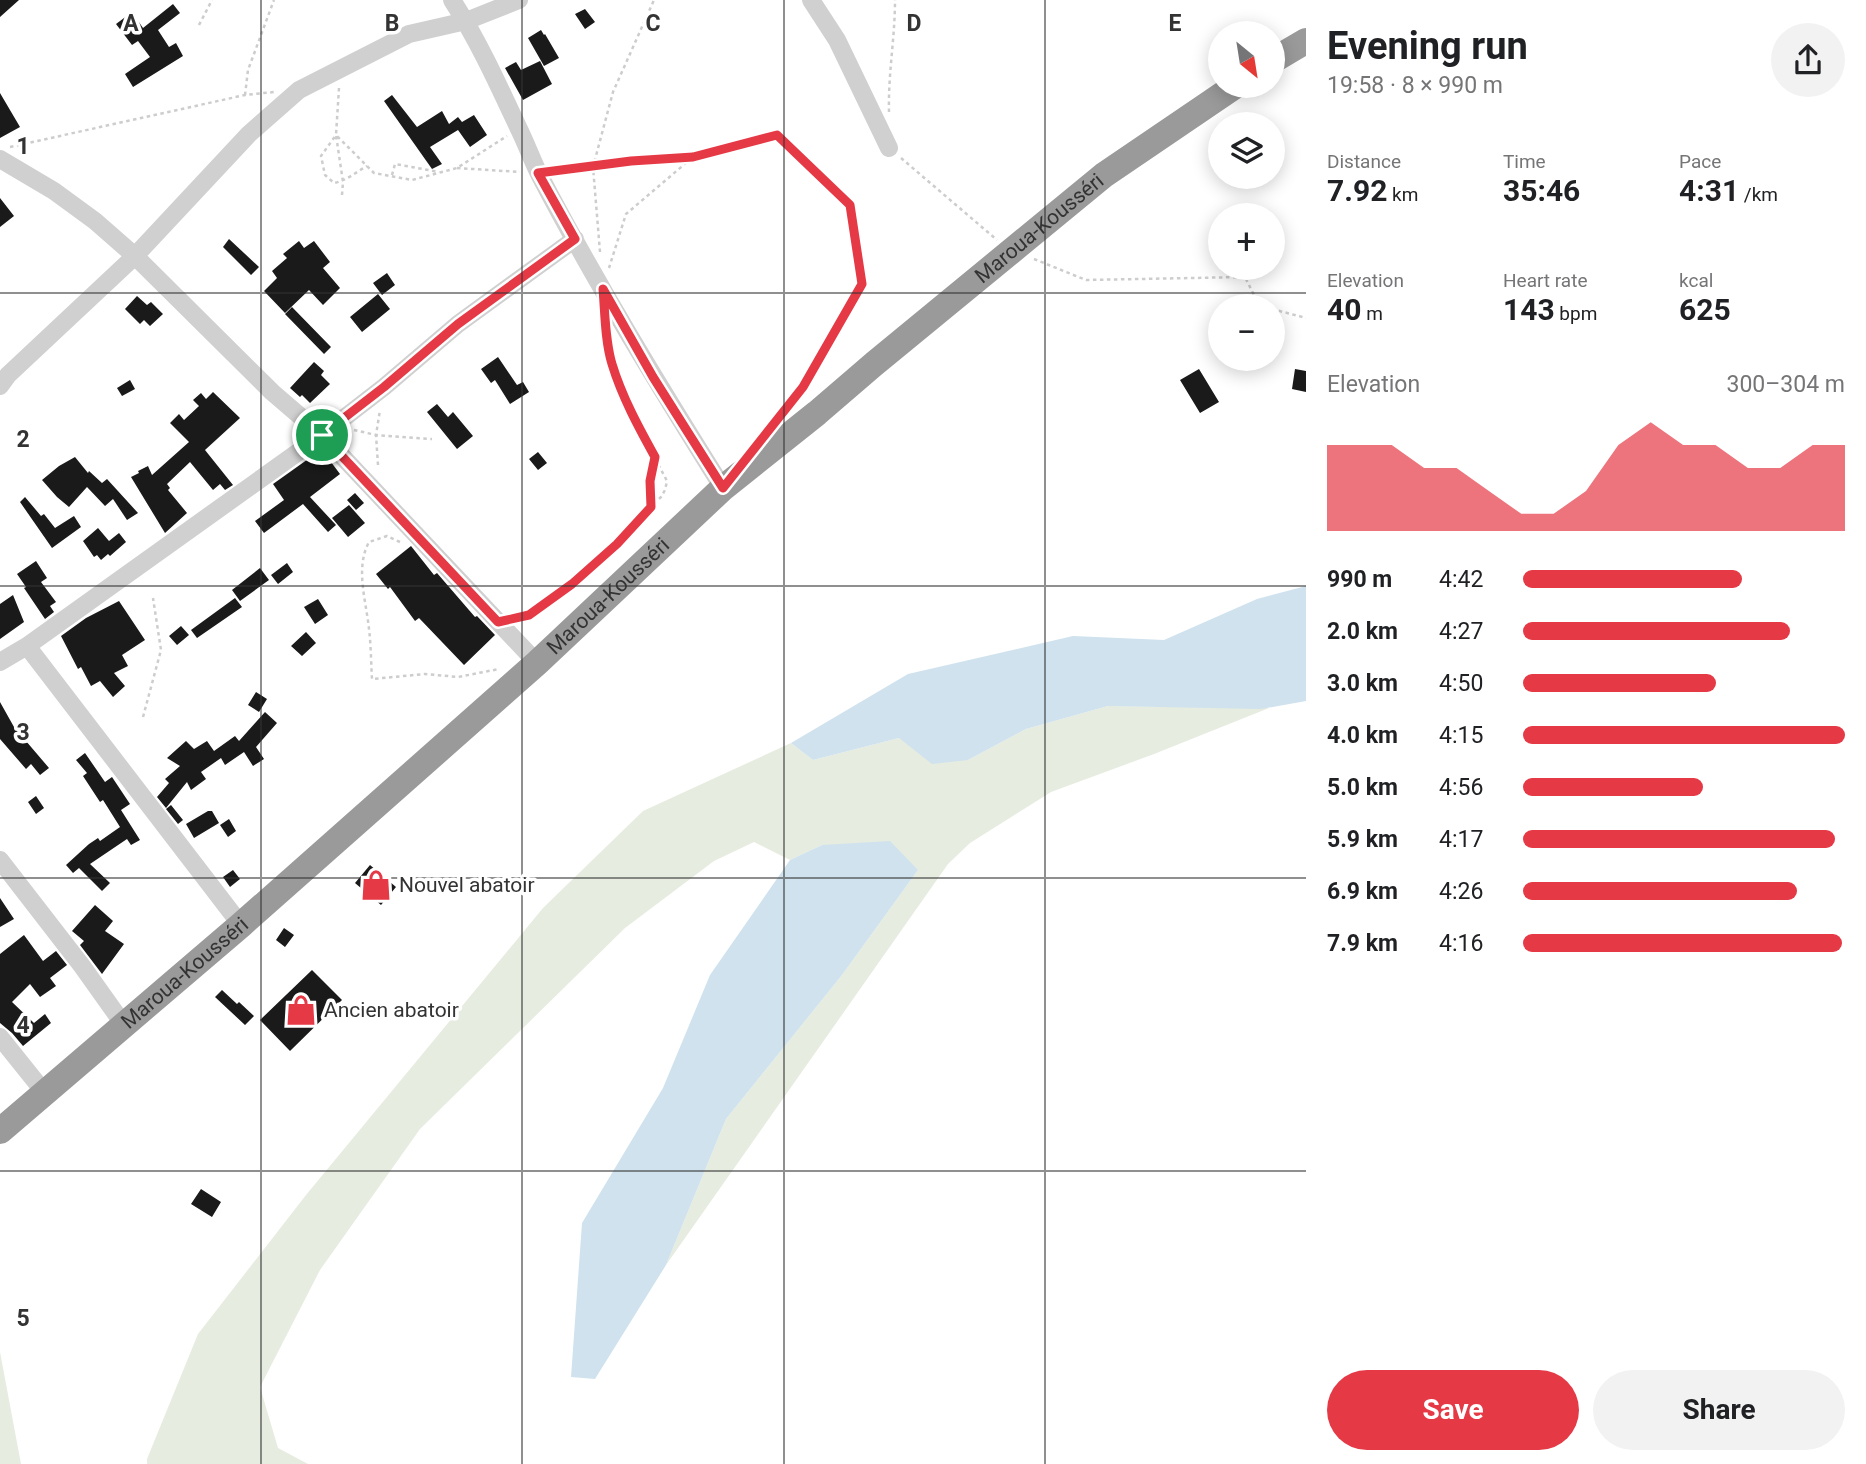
<!DOCTYPE html>
<meta charset="utf-8">
<style>
body{margin:0;font-family:Roboto,sans-serif;background:#f2f2f2;color:#202124;height:100vh;display:flex;flex-direction:column;font-size:26px;white-space:nowrap}
*{box-sizing:border-box;margin:0}
p{font-size:23px;color:#757577}
.icon{flex:none;width:38px;height:38px;fill:none;stroke:currentColor;stroke-width:2;stroke-linecap:round;stroke-linejoin:round}
.map{position:relative;flex:1;overflow:hidden}
.side{display:flex;flex-direction:column;background:#fff;width:560px}
.side>*{flex:none}
.needle{width:46px;rotate:150deg}
.controls{position:absolute;left:1208px;top:21px;display:grid;gap:14px}
.controls a{display:grid;place-items:center;width:77px;height:77px;border-radius:50%;background:#fff;box-shadow:0 4px 18px #0003;font-size:35px}
.pin{position:absolute;display:grid;place-items:center;width:60px;height:60px;color:#fff;margin:-30px;border:4px solid #fff;border-radius:50%;box-shadow:0 2px 7px #0007}
.round{display:grid;place-items:center;flex:none;width:74px;height:74px;border-radius:37px;background:#f2f2f2}
.head{display:flex;align-items:center;justify-content:space-between;height:119px;padding:0 21px}
h1{font-size:38px;font-weight:700;line-height:52px}
.figures{display:grid;grid-template-columns:repeat(3,1fr);gap:10px;height:119px;padding:7px 21px}
.figures div{display:grid;align-content:center}
.figures b{font-size:30px;font-weight:700}
.figures small{font-size:19px;font-weight:400}
.figures p{font-size:19px}
.chart{height:196px;padding:14px 21px}
.chart p{display:flex;justify-content:space-between}
.chart svg{width:100%;height:126px;margin-top:7px;fill:#e63946;opacity:.7}
.action{display:flex;gap:14px;margin-top:auto;padding:14px 21px}
.action a{flex:1;height:80px;border-radius:42px;background:#e63946;color:#fff;font-size:28px;font-weight:700;line-height:80px;text-align:center}
.action a+a{background:#f2f2f2;color:#202124}
ul{padding:0 21px;list-style:none;font-size:23px}
li{display:grid;grid-template-columns:112px 84px 1fr;align-items:center;height:52px}
li i{height:18px;border-radius:9px;background:#e63946}
main{display:flex;flex:1;min-height:0}
.map>svg:first-child{display:block}
.green{fill:#e6ecdf}
.water{fill:#cfe2ee}
.building{fill:#1a1a1a}
.lines{fill:none;stroke-linecap:round;stroke-linejoin:round}
.path{stroke:#cdcdcd;stroke-width:2.5;stroke-dasharray:3.5 3.5;stroke-linecap:butt}
.minor{stroke:#d0d0d0;stroke-width:18}
.highway{stroke:#9a9a9a;stroke-width:26}
.route-casing{stroke:#fff;stroke-width:14}
.route{stroke:#e63946;stroke-width:9}
.grid{fill:none;stroke:#333;stroke-width:2;stroke-opacity:0.55}
.labels{text-anchor:middle;stroke-width:7;stroke-linejoin:round;paint-order:stroke}
.street-label{font-size:21px;fill:#333;stroke:#fff}
.poi-label{font-size:21px;fill:#333;stroke:#fff;text-anchor:start}
.grid-label{font-size:23px;text-anchor:middle;font-weight:bold;fill:#333;stroke:#fff;stroke-width:7;stroke-linejoin:round;paint-order:stroke}
</style>
<main>
<div class="map">
<svg width="1306" height="1464" viewBox="0 0 1306 1464">
<rect width="100%" height="100%" fill="#fff"/>
<path class="green" d="M 1108,706 L 1269,708 L 1154,754 L 1051,792 L 970,843 L 948,864 L 666,1265 L 726,1119 L 842,975 L 918,870 L 822,845 L 790,860 L 754,842 L 714,861 L 625,928 L 420,1129 L 320,1270 L 260,1387 L 278,1448 L 308,1464 L 147,1464 L 147,1459 L 198,1334 L 306,1195 L 543,908 L 643,811 L 791,743 L 813,760 L 899,738 L 968,760 L 1026,729 Z
M 0,1352 L 21,1464 L 0,1464 Z"/>
<path class="water" d="M 1306,586 L 1306,701 L 1261,709 L 1108,706 L 1026,729 L 968,760 L 932,764 L 899,738 L 813,760 L 791,743 L 908,674 L 1073,636 L 1164,640 L 1257,599 Z
M 890,841 L 918,870 L 842,975 L 726,1119 L 666,1265 L 595,1379 L 571,1377 L 582,1223 L 663,1088 L 710,975 L 790,860 L 822,845 Z"/>
<path class="building" d="M 0,0 L 19,0 L 0,17 Z
M 173,4 L 180,13 L 158,30 L 169,47 L 176,43 L 183,56 L 133,87 L 125,74 L 150,57 L 138,41 L 132,45 L 116,24 L 132,12 L 143,28 Z
M 585,9 L 595,22 L 585,29 L 575,14 Z
M 541,30 L 544,35 L 545,34 L 559,58 L 544,66 L 528,38 Z
M 540,61 L 552,84 L 523,100 L 505,68 L 516,62 L 521,70 Z
M 0,93 L 20,127 L 0,138 Z
M 392,95 L 417,127 L 442,111 L 449,124 L 458,117 L 462,122 L 474,115 L 487,135 L 470,147 L 458,130 L 430,147 L 442,164 L 432,169 L 384,101 Z
M 0,198 L 14,216 L 0,227 Z
M 229,239 L 259,267 L 251,275 L 223,247 Z
M 299,241 L 304,248 L 314,241 L 330,262 L 323,268 L 340,288 L 323,305 L 309,290 L 285,313 L 264,291 L 277,278 L 272,271 L 287,258 L 283,254 Z
M 387,273 L 395,285 L 382,295 L 373,283 Z
M 378,294 L 390,309 L 362,332 L 350,317 Z
M 137,296 L 147,305 L 151,302 L 163,314 L 150,326 L 144,320 L 140,324 L 125,309 Z
M 292,307 L 331,347 L 324,354 L 285,314 Z
M 498,357 L 517,385 L 523,382 L 529,392 L 510,404 L 495,380 L 491,383 L 481,369 Z
M 314,362 L 324,371 L 321,375 L 330,384 L 310,403 L 302,395 L 300,397 L 290,388 Z
M 1199,369 L 1219,402 L 1200,413 L 1180,380 Z
M 1295,369 L 1306,371 L 1306,392 L 1292,389 Z
M 130,380 L 135,389 L 122,396 L 117,388 Z
M 213,392 L 240,418 L 205,450 L 233,485 L 225,490 L 220,484 L 213,490 L 190,462 L 167,484 L 170,488 L 168,490 L 187,513 L 165,533 L 131,477 L 139,473 L 138,471 L 148,466 L 152,475 L 189,442 L 170,423 L 179,414 L 184,420 L 199,406 L 193,400 L 201,393 L 206,399 Z
M 437,404 L 448,417 L 453,412 L 473,436 L 457,449 L 427,412 Z
M 318,452 L 329,463 L 331,462 L 340,474 L 310,497 L 336,525 L 328,532 L 303,504 L 264,533 L 255,521 L 284,500 L 273,484 Z
M 538,452 L 547,463 L 538,470 L 529,459 Z
M 75,457 L 88,473 L 89,471 L 102,483 L 107,479 L 138,513 L 127,520 L 113,499 L 105,506 L 87,487 L 69,507 L 57,497 L 42,480 L 59,466 Z
M 355,493 L 364,503 L 356,510 L 347,500 Z
M 25,497 L 41,516 L 44,514 L 55,528 L 74,516 L 81,527 L 52,548 L 20,502 Z
M 349,505 L 365,523 L 348,537 L 332,518 Z
M 98,528 L 109,541 L 119,533 L 126,542 L 110,556 L 108,554 L 101,560 L 97,555 L 94,557 L 83,541 Z
M 411,546 L 434,575 L 437,573 L 475,617 L 477,616 L 495,635 L 464,665 L 419,618 L 415,621 L 390,587 L 388,589 L 376,574 Z
M 36,561 L 47,578 L 41,582 L 56,602 L 50,606 L 54,612 L 45,619 L 24,588 L 26,587 L 17,574 Z
M 287,563 L 293,572 L 278,584 L 271,575 Z
M 260,568 L 269,580 L 240,601 L 232,590 Z
M 13,595 L 24,622 L 0,639 L 0,604 Z
M 235,598 L 242,607 L 197,638 L 191,630 Z
M 318,599 L 328,615 L 315,624 L 304,607 Z
M 119,601 L 145,640 L 122,655 L 128,666 L 114,673 L 125,686 L 113,697 L 100,681 L 91,686 L 81,667 L 78,669 L 61,636 L 86,618 Z
M 181,626 L 189,635 L 177,645 L 169,636 Z
M 306,632 L 316,643 L 302,656 L 291,646 Z
M 256,692 L 267,699 L 259,712 L 248,705 Z
M 0,702 L 14,727 L 49,768 L 40,775 L 31,764 L 26,769 L 0,739 Z
M 265,712 L 277,723 L 256,747 L 264,759 L 253,766 L 244,752 L 225,765 L 221,758 L 201,772 L 206,779 L 191,790 L 187,782 L 166,808 L 157,797 L 169,783 L 165,779 L 180,766 L 167,758 L 186,741 L 194,749 L 207,741 L 214,751 L 235,736 L 239,741 Z
M 85,753 L 105,782 L 112,777 L 130,804 L 121,810 L 140,840 L 131,845 L 127,839 L 90,864 L 110,883 L 102,891 L 79,868 L 73,873 L 66,865 L 89,844 L 98,838 L 100,841 L 120,827 L 103,800 L 100,802 L 83,776 L 87,773 L 76,760 Z
M 36,796 L 44,808 L 36,814 L 28,802 Z
M 171,805 L 183,820 L 178,824 L 166,809 Z
M 208,811 L 212,811 L 219,823 L 194,838 L 186,824 Z
M 229,819 L 236,831 L 228,837 L 220,825 Z
M 370,865 L 396,887 L 381,905 L 355,883 Z
M 233,870 L 240,879 L 230,887 L 223,877 Z
M 0,898 L 14,919 L 0,927 Z
M 95,905 L 113,921 L 105,931 L 124,944 L 102,974 L 80,945 L 84,941 L 72,931 Z
M 284,928 L 294,935 L 285,947 L 276,940 Z
M 24,935 L 43,961 L 56,951 L 67,965 L 50,978 L 56,986 L 40,997 L 30,984 L 12,1002 L 34,1023 L 45,1014 L 51,1023 L 23,1046 L 12,1033 L 0,1023 L 0,954 Z
M 312,970 L 342,1000 L 290,1051 L 260,1020 Z
M 222,990 L 237,1004 L 239,1002 L 254,1016 L 245,1025 L 215,997 Z
M 201,1189 L 221,1202 L 212,1217 L 191,1204 Z"/>
<g class="lines">
<path class="path" d="M 199,25 L 212,0
M 339,88 L 336,135 L 374,173 L 412,180 L 457,168 L 507,136
M 245,95 L 248,70 L 274,0
M 889,112 C 888,74 895,38 895,0
M 10,147 L 245,95 L 274,92
M 693,157 L 777,135 L 851,205 L 861,284 L 803,387 L 782,414
M 901,158 L 997,240
M 457,168 L 520,172
M 555,171 L 631,161 L 693,157 L 626,214 L 609,268
M 392,175 L 395,164 L 439,172
M 342,195 L 343,182 L 336,135 L 321,156 L 325,175 L 334,183 C 346,181 356,172 367,166
M 600,252 L 593,167 L 613,92 L 654,0
M 1034,259 L 1086,280 L 1245,277 L 1259,305 L 1262,306
M 1272,309 L 1306,318
M 354,430 L 376,435 L 432,439
M 378,465 L 376,435 L 380,410
M 651,507 L 650,481 L 655,458
M 400,542 L 387,536 L 369,542 C 355,568 366,600 369,629 C 371,645 371,663 372,679 L 425,674 L 458,677 L 499,669
M 515,619 C 531,615 540,607 553,598 C 593,569 625,532 661,497 L 665,490 L 667,481 L 636,422 L 611,363 L 606,329
M 143,717 L 161,650 L 153,598"/>
<path class="minor" d="M 452,0 C 478,40 498,84 518,127 C 526,143 532,160 540,176 C 596,283 659,386 723,488
M 811,0 L 837,40 L 889,148
M 0,159 L 54,191 L 95,221 L 135,256 L 272,392 L 322,435 L 537,663
M 0,386 L 8,375 L 135,256 L 249,134 L 299,90 L 409,34 L 466,21 L 519,0
M 27,646 L 241,925
M 0,662 L 27,646 L 322,435 L 384,387 L 458,324 L 575,239
M 0,860 L 82,966 L 124,1025
M 0,1037 L 44,1092"/>
<g class="highway">
<path d="M 1272,61 L 1306,41"/>
<path id="s1" d="M 0,1131 L 241,925 L 537,663 L 723,488 L 817,413 L 874,364 L 1104,175 L 1235,86"/>
</g>
</g>
<g class="lines">
<defs>
<path id="route" d="M 777,135 L 850,205 L 862,284 L 803,387 L 723,488 L 653,377 L 603,289 C 605,313 605,341 612,364 C 622,397 639,428 655,457 L 650,481 L 651,507 L 617,544 L 572,584 L 529,615 L 498,622 L 322,435 L 384,387 L 458,324 L 575,239 L 538,173 L 631,161 L 693,157 Z"/>
</defs>
<use href="#route" class="route-casing"/>
<use href="#route" class="route"/>
</g>
<path class="grid" d="M 261,0 L 261,1464M 522,0 L 522,1464M 784,0 L 784,1464M 1045,0 L 1045,1464M 0,293 L 1306,293M 0,586 L 1306,586M 0,878 L 1306,878M 0,1171 L 1306,1171"/>
<defs>
<symbol id="shop-bare" viewBox="-9 -9 18 18"><path d="M-5-2.5h2.3a2.7 3.5 0 0 1 5.4 0H5L5.5 6h-11ZM-1.5-2.5h3a1.5 2.3 0 0 0-3 0Z" fill="#e63946" stroke="#fff" stroke-width="2.5" paint-order="stroke"/></symbol>
</defs>
<g fill-rule="evenodd">
<use href="#shop-bare" x="354" y="863" width="44" height="44"/>
<use href="#shop-bare" x="279" y="988" width="44" height="44"/>
</g>
<g class="labels">
<g class="street-label">
<text dy="7" stroke="none"><textPath href="#s1" startOffset="1377">Maroua-Kousséri</textPath></text>
<text dy="7" stroke="none"><textPath href="#s1" startOffset="810">Maroua-Kousséri</textPath></text>
<text dy="7" stroke="none"><textPath href="#s1" startOffset="243">Maroua-Kousséri</textPath></text>
</g>
<g class="poi-label">
<text x="399" y="892">Nouvel abatoir</text>
<text x="324" y="1017">Ancien abatoir</text>
</g>
</g>
<g class="grid-label">
<text x="131" y="31">A</text>
<text x="392" y="31">B</text>
<text x="653" y="31">C</text>
<text x="914" y="31">D</text>
<text x="1175" y="31">E</text>
<text x="23" y="154">1</text>
<text x="23" y="447">2</text>
<text x="23" y="740">3</text>
<text x="23" y="1033">4</text>
<text x="23" y="1326">5</text>
</g>
</svg>
<div class="controls">
<a><svg class="needle" viewBox="-14 -14 28 28"><path d="M0-13l5 13h-10z" fill="#e53935"/><path d="M0 13l5-13h-10z" fill="#757577"/></svg></a>
<a><svg class="icon" aria-label="layers" viewBox="0 0 24 24"><path d="M12 4l9 5-9 5-9-5zM3 14l9 5 9-5"/></svg></a>
<a>+</a>
<a>−</a>
</div>
<div class="pin" style="left:322px;top:435px;background:#1e9e55"><svg class="icon" aria-label="arrive" viewBox="0 0 24 24"><path d="M6 21V4h12l-3 4 3 4H6"/></svg></div>
</div>
<section class="side">
<div class="head"><div><h1>Evening run</h1><p>19:58 · 8 × 990 m</p></div><a class="round"><svg class="icon" aria-label="share" viewBox="0 0 24 24"><path d="M12 15V3M7 8l5-5 5 5M5 13v7h14v-7"/></svg></a></div>
<div class="figures">
<div><p>Distance</p><b>7.92<small> km</small></b></div>
<div><p>Time</p><b>35:46</b></div>
<div><p>Pace</p><b>4:31<small> /km</small></b></div>
</div>
<div class="figures">
<div><p>Elevation</p><b>40<small> m</small></b></div>
<div><p>Heart rate</p><b>143<small> bpm</small></b></div>
<div><p>kcal</p><b>625</b></div>
</div>
<div class="chart"><p><span>Elevation</span>300–304 m</p>
<svg viewBox="0 0 160 44" preserveAspectRatio="none"><path d="M0 44V14L10 14L20 14L30 22L40 22L50 30L60 38L70 38L80 30L90 14L100 6L110 14L120 14L130 22L140 22L150 14L160 14V44z"/></svg>
</div>
<ul>
<li><b>990 m</b>4:42<i style="width:68%"></i></li>
<li><b>2.0 km</b>4:27<i style="width:83%"></i></li>
<li><b>3.0 km</b>4:50<i style="width:60%"></i></li>
<li><b>4.0 km</b>4:15<i style="width:100%"></i></li>
<li><b>5.0 km</b>4:56<i style="width:56%"></i></li>
<li><b>5.9 km</b>4:17<i style="width:97%"></i></li>
<li><b>6.9 km</b>4:26<i style="width:85%"></i></li>
<li><b>7.9 km</b>4:16<i style="width:99%"></i></li>
</ul>
<div class="action"><a>Save</a><a>Share</a></div>
</section>
</main>
